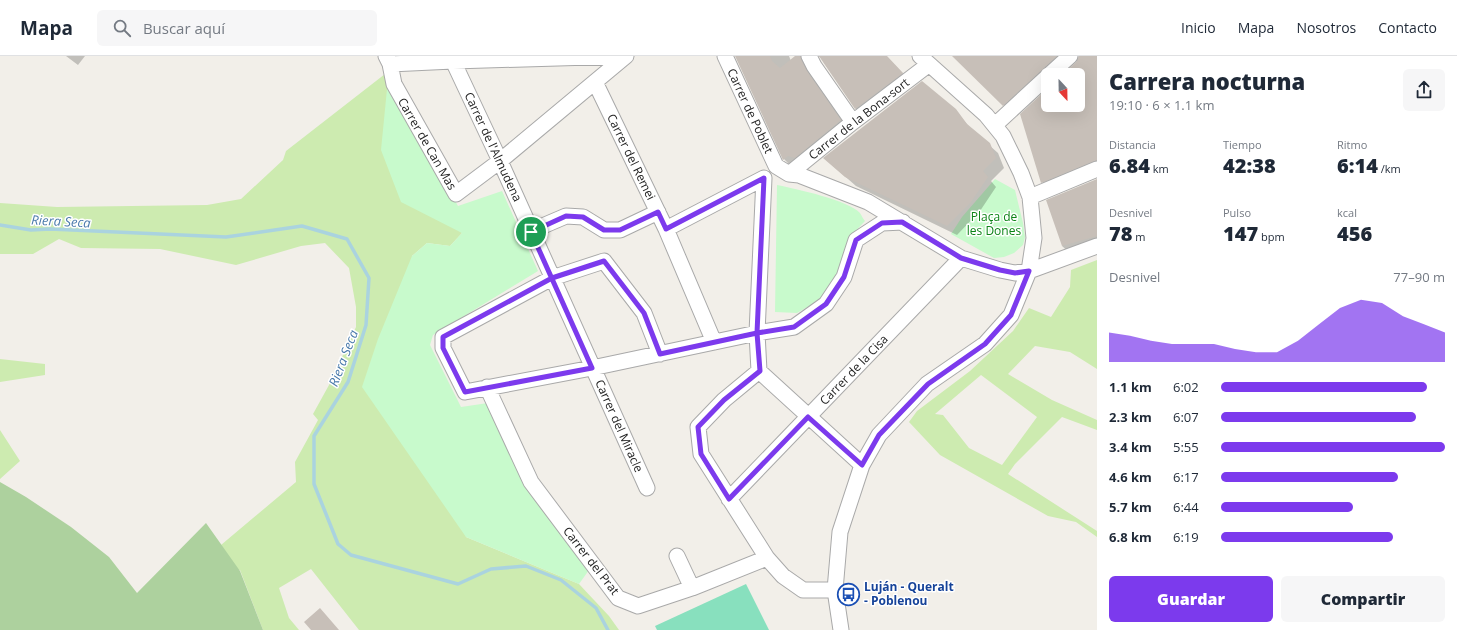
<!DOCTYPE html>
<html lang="es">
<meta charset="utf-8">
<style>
body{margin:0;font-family:"Open Sans",sans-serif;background:#f6f6f7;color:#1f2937;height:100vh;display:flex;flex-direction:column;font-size:15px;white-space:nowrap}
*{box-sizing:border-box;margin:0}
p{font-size:13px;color:#747a83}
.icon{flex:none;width:22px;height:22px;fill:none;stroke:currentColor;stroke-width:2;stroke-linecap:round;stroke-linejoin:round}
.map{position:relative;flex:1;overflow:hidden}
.panel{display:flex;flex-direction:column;background:#fff;width:360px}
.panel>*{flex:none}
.needle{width:26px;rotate:158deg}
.tools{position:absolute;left:1041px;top:12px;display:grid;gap:8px}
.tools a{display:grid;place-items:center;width:44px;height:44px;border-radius:6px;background:#fff;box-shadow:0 4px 16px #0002;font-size:20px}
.pin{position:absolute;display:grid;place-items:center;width:34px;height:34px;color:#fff;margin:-17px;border:2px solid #fff;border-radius:50%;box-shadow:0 1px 4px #0007}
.round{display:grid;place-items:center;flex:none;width:42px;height:42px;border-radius:6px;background:#f6f6f7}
.headline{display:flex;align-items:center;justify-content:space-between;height:68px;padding:0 12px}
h1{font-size:22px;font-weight:800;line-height:30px}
.stats{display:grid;grid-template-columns:repeat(3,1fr);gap:6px;height:68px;padding:4px 12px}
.stats div{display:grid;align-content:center}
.stats b{font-size:20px;font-weight:800}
.stats small{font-size:11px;font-weight:400}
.stats p{font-size:11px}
.chart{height:112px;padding:8px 12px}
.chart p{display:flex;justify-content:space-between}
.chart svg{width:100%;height:72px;margin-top:4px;fill:#7c3aed;opacity:.7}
.action{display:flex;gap:8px;margin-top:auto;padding:8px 12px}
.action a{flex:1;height:46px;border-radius:6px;background:#7c3aed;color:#fff;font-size:16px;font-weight:800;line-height:46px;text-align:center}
.action a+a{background:#f6f6f7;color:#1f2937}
ul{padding:0 12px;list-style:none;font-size:13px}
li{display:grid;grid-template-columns:64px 48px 1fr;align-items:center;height:30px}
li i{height:10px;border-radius:5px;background:#7c3aed}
header{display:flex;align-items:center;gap:24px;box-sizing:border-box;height:56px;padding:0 20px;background:#fff;border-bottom:1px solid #e0e1e3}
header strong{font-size:19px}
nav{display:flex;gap:22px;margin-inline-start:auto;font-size:14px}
.search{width:280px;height:36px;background:#f6f6f7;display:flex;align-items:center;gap:10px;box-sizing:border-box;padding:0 14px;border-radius:6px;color:#747a83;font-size:15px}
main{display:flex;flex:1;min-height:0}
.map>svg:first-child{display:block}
.grass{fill:#cdebb0;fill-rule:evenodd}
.forest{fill:#add19e}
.park{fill:#c8facc}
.pitch{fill:#88e0be}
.shadow{fill:#0003}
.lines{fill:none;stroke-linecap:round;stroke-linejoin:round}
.stream{stroke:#aad3df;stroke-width:3.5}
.building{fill:#c7bfb8}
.minor-casing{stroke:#a9a9a9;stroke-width:17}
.minor{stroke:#fff;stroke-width:15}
.route-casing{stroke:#fff;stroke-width:8}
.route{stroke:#7c3aed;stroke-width:5}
.labels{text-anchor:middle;stroke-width:3;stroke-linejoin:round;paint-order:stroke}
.street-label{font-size:12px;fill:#222;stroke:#fff}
.park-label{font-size:12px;fill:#0c8416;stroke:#fff}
.transit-label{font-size:12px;font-weight:bold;fill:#164399;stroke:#fff;text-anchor:start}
.water-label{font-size:13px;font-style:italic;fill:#4a7aab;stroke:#fff}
</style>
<header>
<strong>Mapa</strong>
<div class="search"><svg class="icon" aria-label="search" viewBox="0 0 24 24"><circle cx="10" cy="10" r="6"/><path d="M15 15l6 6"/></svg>Buscar aquí</div>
<nav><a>Inicio</a><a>Mapa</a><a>Nosotros</a><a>Contacto</a></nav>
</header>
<main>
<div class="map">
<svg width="1097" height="574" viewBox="0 0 1097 574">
<rect width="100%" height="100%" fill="#f2efe9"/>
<path class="grass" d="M 385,18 L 462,177 L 450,190 L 427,187 L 412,200 L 466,481 L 579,528 L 609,560 L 619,574 L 359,574 L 311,513 L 279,532 L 289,562 L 299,574 L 263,574 L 240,514 L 237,514 L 221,489 L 296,426 L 295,406 L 318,364 L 313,358 L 329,329 L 356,271 L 356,251 L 349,212 L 325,187 L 301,190 L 236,209 L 160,193 L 81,192 L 59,183 L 33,198 L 0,198 L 0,147 L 57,151 L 207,149 L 241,143 L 283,104 L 286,95 Z
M 1097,204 L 1097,313 L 1070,296 L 1035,290 L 1008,318 L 1052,344 L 1097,364 L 1097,374 L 1062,361 L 1015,408 L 1008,418 L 1097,475 L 1097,481 L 1076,466 L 1048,460 L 940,399 L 909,366 L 917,355 L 970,315 L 1013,275 L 1029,252 L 1051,261 L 1070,231 L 1071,214 ZM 981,319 L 1037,361 L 1002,409 L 969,392 L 943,359 L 935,358 Z
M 0,303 L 45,308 L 45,319 L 0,326 Z
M 0,374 L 20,405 L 0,423 Z"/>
<path class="forest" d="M 0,426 L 26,441 L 71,471 L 109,501 L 137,537 L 206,467 L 240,515 L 263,574 L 0,574 Z"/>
<path class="park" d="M 388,23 L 458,150 L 502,135 L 538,215 L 433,279 L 430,289 L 461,351 L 488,347 L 589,514 L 579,528 L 466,481 L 362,331 L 378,283 L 412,200 L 427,187 L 450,190 L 462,177 L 401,146 L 381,94 Z
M 995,123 L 1015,134 L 1023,167 L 1025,181 L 1023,189 L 1014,197 L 1004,201 L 994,202 L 951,178 L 962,161 Z
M 777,129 C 796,133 848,144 860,157 C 862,160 863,163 865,165 L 849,182 L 838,218 L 818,245 L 797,257 L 775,256 Z"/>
<path class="pitch" d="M 746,528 L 769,574 L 657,574 L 655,570 Z"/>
<path class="shadow" d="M 66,0 L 85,0 L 78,9 Z
M 736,0 L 789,0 L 791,5 L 797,0 L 804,0 L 815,24 L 849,74 L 793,112 L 784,103 Z
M 818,0 L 886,0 L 911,26 L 865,62 L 856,53 L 820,1 Z
M 953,0 L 1097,0 L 1097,116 L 1051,135 L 1042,126 L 1048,34 L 1048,49 L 1078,49 L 1078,19 L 1064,19 L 1077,7 L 1079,0 L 1077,0 L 1013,58 Z
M 955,54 L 972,74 L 998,97 L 1004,112 L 991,125 L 996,131 L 980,155 L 957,179 L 856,130 L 824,102 Z
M 1097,124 L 1097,192 L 1072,199 L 1062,190 Z"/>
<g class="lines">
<path class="stream" d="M 0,169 L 31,174 L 50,173 L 226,181 L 302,170 L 347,183 L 369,222 L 366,269 L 348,326 L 314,380 L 314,428 L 338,488 L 351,499 L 458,528 L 491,513 L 526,510 L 561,524 L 596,552 L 608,574"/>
</g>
<path class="building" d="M 735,0 L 770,0 L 772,5 L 780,12 L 795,0 L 800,0 L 807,15 L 841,64 L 795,102 L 788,100 L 783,104 Z
M 819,0 L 887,0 L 903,17 L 855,53 Z
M 952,0 L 1057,0 L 1003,50 Z
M 1079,0 L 1097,0 L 1097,104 L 1041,127 L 1020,58 L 1048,32 L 1048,49 L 1078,49 L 1078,19 L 1062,19 L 1076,6 Z
M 922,25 L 956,53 L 967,68 L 990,87 L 996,102 L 983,115 L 988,121 L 971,146 L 947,170 L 845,121 L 823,102 Z
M 1097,123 L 1097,180 L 1062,190 L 1046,144 Z
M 320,552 L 339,574 L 311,574 L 304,566 Z"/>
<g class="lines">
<defs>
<path id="minor" d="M 386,0 L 390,8 L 453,5 L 625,0
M 725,0 L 776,110 L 789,118 L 799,119 L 868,146 L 961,202 L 1000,214 L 1015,217 L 1029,215 L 1097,190
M 809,0 L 814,10 L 853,66
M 453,5 L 500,105 L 647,432
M 390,8 L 394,28 L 456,138 L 500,105 L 626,0
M 1049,19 L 1070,0
M 595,26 L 666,173 L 714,286
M 995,69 L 1048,20
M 789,118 L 853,66 L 928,9
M 1030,141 L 1097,113
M 666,173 L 764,122 L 757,277 L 759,315
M 531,175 L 566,160 L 583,161 L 604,174 L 620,174 L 658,156
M 660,298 L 644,257 L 604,205 L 552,222 L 443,281 L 443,292 L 465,336 L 592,312 L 757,277 L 794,271 L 826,248 L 844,221 L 856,184 L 882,167 L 903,166
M 759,315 L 724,344 L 698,371 L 701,398 L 767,502 L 783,520 L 803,534 L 835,534
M 759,315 L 862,409
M 487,331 L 531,426 L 618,542 L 638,550 L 692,532 L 767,502
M 729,443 L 961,202
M 677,500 L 692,532
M 841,574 L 835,534 L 840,476 L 862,409 L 879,379 L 927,328 L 985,288 L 1011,259 L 1029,215 L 1034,182 L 1030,141 L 1021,117 L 1003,80 L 986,59 L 920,0"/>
</defs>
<use href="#minor" class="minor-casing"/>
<use href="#minor" class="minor"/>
</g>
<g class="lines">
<defs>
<path id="route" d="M 531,176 C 551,221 572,267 592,312 L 465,336 L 443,292 L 443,281 L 552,222 L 604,205 L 644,257 L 660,298 L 757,277 L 760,315 L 724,344 L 698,371 L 701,398 L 729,443 L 808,361 L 862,409 L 879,379 L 928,328 L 985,288 L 1011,259 L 1029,215 L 1015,217 L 1000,214 L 961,202 L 902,166 L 882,167 L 856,184 L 844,221 L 826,248 L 794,271 L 757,277 L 764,122 L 666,173 L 658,156 L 620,174 L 604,174 L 583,161 L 566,160 L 531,176"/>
</defs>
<use href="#route" class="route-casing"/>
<use href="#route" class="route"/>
</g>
<defs>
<symbol id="bus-ring" viewBox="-11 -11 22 22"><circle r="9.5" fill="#fff" stroke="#1a4fb4" stroke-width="1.5"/><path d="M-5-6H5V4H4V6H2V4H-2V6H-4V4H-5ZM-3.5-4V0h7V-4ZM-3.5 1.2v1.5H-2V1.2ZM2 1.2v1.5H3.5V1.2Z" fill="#1a4fb4"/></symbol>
</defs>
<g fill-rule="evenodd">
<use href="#bus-ring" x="836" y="526" width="25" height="25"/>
</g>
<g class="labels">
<g class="street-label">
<text transform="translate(750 55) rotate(65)" y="4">Carrer de Poblet</text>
<text transform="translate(859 63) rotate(-38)" y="4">Carrer de la Bona-sort</text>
<text transform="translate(427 88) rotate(60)" y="4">Carrer de Can Mas</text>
<text transform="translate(493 91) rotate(65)" y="4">Carrer de l'Almudena</text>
<text transform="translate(631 101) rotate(64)" y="4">Carrer del Remei</text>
<text transform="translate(854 314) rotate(-46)" y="4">Carrer de la Cisa</text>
<text transform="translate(619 370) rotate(66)" y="4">Carrer del Miracle</text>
<text transform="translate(591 505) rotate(52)" y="4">Carrer del Prat</text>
</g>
<g class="park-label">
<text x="994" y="165">Plaça de<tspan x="994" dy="14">les Dones</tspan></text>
</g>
<g class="transit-label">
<text x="864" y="535">Luján - Queralt<tspan x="864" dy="14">- Poblenou</tspan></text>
</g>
<g class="water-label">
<text transform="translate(61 165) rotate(3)" y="5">Riera Seca</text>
<text transform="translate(343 302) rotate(-69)" y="5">Riera Seca</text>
</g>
</g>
</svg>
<div class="tools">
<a><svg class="needle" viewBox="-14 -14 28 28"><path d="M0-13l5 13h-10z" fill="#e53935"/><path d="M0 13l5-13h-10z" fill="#747a83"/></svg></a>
</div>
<div class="pin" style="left:531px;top:176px;background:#1e9e55"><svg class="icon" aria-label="arrive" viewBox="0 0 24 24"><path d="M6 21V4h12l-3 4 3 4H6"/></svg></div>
</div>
<section class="panel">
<div class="headline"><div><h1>Carrera nocturna</h1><p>19:10 · 6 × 1.1 km</p></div><a class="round"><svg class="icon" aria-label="share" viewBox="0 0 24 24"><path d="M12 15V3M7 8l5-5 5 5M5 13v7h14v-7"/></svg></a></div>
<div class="stats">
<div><p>Distancia</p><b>6.84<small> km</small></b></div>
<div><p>Tiempo</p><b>42:38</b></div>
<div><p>Ritmo</p><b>6:14<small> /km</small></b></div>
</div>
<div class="stats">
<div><p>Desnivel</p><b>78<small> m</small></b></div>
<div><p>Pulso</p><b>147<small> bpm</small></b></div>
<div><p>kcal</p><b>456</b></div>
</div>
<div class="chart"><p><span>Desnivel</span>77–90 m</p>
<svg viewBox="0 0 160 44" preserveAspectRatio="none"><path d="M0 44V26L10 28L20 31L30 33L40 33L50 33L60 36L70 38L80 38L90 31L100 21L110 11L120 6L130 8L140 16L150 21L160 26V44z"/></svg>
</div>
<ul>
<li><b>1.1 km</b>6:02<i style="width:92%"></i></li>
<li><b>2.3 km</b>6:07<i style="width:87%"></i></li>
<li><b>3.4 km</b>5:55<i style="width:100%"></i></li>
<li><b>4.6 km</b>6:17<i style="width:79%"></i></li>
<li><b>5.7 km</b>6:44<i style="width:59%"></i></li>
<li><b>6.8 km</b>6:19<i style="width:77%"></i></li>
</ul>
<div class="action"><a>Guardar</a><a>Compartir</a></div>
</section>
</main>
